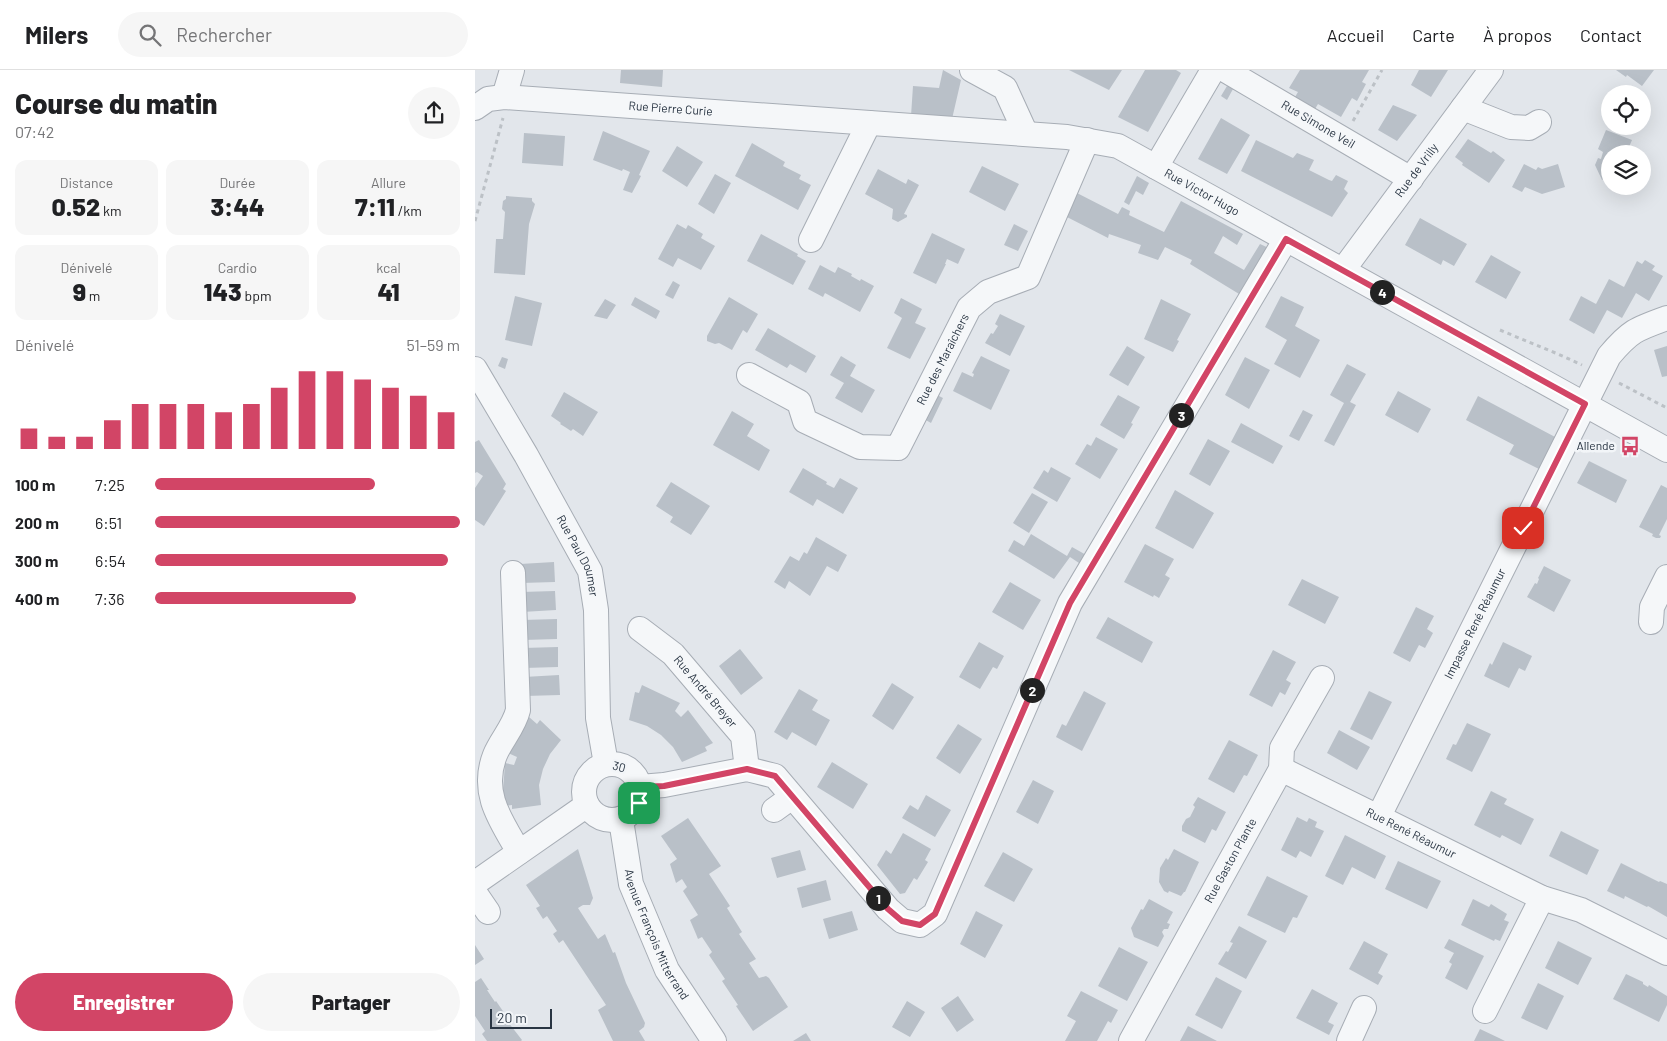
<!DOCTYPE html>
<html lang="fr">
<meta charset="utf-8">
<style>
body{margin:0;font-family:Barlow,sans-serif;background:#f6f6f6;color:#202124;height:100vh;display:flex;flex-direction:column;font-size:19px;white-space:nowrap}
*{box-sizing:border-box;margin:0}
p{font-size:16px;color:#757577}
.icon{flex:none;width:28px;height:28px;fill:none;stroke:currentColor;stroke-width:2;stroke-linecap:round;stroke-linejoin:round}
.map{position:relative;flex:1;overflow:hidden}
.details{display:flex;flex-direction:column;background:#fff;width:475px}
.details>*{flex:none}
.tools{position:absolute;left:1126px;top:15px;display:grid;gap:10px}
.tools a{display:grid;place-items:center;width:50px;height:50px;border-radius:50%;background:#fff;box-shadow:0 5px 20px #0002;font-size:25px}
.scale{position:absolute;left:15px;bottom:12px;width:62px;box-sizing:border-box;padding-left:5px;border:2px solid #293543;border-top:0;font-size:14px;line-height:18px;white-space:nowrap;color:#293543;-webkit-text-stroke:4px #f2f5f8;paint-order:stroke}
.pin{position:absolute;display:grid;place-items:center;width:42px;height:42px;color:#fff;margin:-21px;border-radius:10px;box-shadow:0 2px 8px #0006}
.km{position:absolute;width:25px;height:25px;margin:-12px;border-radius:50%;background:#222;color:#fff;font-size:14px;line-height:25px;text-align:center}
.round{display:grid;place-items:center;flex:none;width:52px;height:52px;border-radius:26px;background:#f6f6f6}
.overview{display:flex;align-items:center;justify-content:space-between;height:85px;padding:0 15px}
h1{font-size:28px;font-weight:800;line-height:38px}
.metrics{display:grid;grid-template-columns:repeat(3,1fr);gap:8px;height:85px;padding:5px 15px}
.metrics div{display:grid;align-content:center;border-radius:12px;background:#f6f6f6;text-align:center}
.metrics b{font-size:25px;font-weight:800}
.metrics small{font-size:14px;font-weight:400}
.metrics p{font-size:14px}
.chart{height:140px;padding:10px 15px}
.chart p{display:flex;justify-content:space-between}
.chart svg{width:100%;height:90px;margin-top:5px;stroke:#d24566;stroke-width:6}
.primary-button{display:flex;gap:10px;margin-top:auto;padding:10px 15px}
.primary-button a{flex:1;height:58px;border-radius:30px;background:#d24566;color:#fff;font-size:20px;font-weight:800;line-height:58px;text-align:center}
.primary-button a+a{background:#f6f6f6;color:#202124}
ul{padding:0 15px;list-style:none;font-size:16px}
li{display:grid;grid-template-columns:80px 60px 1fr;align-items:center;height:38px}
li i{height:12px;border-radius:6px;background:#d24566}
header{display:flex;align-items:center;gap:30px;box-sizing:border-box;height:70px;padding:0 25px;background:#fff;border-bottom:1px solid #e0e0e0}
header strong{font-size:24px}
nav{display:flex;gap:28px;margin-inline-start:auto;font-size:18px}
.search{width:350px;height:45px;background:#f6f6f6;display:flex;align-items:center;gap:12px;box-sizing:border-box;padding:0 18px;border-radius:28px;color:#757577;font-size:19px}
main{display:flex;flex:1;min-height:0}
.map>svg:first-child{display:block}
.building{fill:#b9c0c8}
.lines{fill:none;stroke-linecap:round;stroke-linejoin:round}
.minor-casing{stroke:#a7adb5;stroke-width:26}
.path{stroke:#bcc1c6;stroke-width:3;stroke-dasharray:4 4;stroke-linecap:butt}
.minor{stroke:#f5f7f9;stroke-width:24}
.route-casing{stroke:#fff;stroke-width:10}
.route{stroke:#d24566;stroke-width:6}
.labels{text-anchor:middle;stroke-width:5;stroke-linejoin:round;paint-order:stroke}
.street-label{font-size:12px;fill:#293543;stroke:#f2f5f8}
.poi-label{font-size:12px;fill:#293543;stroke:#f2f5f8;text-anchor:end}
</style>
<header>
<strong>Milers</strong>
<div class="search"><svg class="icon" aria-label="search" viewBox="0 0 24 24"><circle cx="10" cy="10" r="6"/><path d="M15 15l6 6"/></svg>Rechercher</div>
<nav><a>Accueil</a><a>Carte</a><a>À propos</a><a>Contact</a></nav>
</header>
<main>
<section class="details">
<div class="overview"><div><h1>Course du matin</h1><p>07:42</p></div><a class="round"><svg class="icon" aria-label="share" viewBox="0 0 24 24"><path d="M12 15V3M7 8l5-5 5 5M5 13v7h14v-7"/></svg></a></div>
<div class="metrics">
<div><p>Distance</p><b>0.52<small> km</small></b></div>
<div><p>Durée</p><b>3:44</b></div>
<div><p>Allure</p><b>7:11<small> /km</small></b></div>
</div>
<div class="metrics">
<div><p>Dénivelé</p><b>9<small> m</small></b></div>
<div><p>Cardio</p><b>143<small> bpm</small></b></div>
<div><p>kcal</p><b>41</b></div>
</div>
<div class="chart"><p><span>Dénivelé</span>51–59 m</p>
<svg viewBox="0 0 160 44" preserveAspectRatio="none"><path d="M5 44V34M15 44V38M25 44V38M35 44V30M45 44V22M55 44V22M65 44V22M75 44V26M85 44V22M95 44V14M105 44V6M115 44V6M125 44V10M135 44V14M145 44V18M155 44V26"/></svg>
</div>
<ul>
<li><b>100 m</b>7:25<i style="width:72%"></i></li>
<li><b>200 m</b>6:51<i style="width:100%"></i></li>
<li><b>300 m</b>6:54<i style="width:96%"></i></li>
<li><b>400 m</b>7:36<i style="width:66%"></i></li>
</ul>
<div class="primary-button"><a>Enregistrer</a><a>Partager</a></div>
</section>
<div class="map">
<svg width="1192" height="971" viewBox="0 0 1192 971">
<rect width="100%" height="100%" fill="#e2e6eb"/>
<path class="building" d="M 146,0 L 188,0 L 187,17 L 145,13 Z
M 468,0 L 486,10 L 477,49 L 436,46 L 438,16 L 464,18 Z
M 594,0 L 647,0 L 634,20 Z
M 670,0 L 701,0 L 706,3 L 673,62 L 643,47 Z
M 825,0 L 894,0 L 887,12 L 891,14 L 882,31 L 877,28 L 866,47 L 843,34 L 840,39 L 820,27 L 823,22 L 814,18 Z
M 944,0 L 973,0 L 956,27 L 936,15 Z
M 1141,0 L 1179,0 L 1167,16 L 1152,5 L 1151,7 Z
M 752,16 L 758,19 L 752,30 L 746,26 Z
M 918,35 L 942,45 L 922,71 L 903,60 Z
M 746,48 L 775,65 L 752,104 L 723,89 Z
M 1131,60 L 1157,70 L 1151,84 L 1135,84 L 1135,106 L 1127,110 L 1120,95 L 1123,88 L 1126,89 L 1128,82 L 1123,79 Z
M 128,61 L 175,81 L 164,105 L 166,106 L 157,123 L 148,120 L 155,102 L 148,99 L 147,101 L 118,90 Z
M 49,63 L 90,66 L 88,96 L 47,93 Z
M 993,69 L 1016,83 L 1018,81 L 1030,90 L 1014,113 L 987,95 L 988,93 L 980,87 Z
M 781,70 L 818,88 L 822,83 L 839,90 L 834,100 L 854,110 L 857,111 L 861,105 L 873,111 L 869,119 L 873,123 L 857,147 L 766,101 Z
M 277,73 L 310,92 L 308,96 L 326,105 L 324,109 L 336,115 L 323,140 L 260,106 Z
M 202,76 L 228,92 L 212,117 L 187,101 Z
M 1049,94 L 1061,100 L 1063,97 L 1067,99 L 1083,94 L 1090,117 L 1067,124 L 1050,117 L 1047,122 L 1037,117 Z
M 507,96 L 544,114 L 530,141 L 494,122 Z
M 403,99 L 431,114 L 433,109 L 444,115 L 429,144 L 432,145 L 432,147 L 423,152 L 417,149 L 418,139 L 390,124 Z
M 240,104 L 256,113 L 239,144 L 223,134 Z
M 662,106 L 674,113 L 668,125 L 661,121 L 654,135 L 649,132 Z
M 600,122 L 643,144 L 647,137 L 655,141 L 654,145 L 689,162 L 706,131 L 768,164 L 762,175 L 748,166 L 739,183 L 769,200 L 785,174 L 798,180 L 769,227 L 715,194 L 717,190 L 690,177 L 683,190 L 663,183 L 666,175 L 634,164 L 633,168 L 590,146 Z
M 31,126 L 57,128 L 57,131 L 60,134 L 54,154 L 50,205 L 19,203 L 21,169 L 28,169 L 30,142 L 27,139 L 28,131 L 31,129 Z
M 945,148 L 992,174 L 979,196 L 968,190 L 966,195 L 930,175 Z
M 202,154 L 211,159 L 213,155 L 228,164 L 226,168 L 240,176 L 226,200 L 203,188 L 198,197 L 183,189 Z
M 539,154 L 553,161 L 543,181 L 529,175 Z
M 457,163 L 490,179 L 483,194 L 472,189 L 470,194 L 471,194 L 461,214 L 438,203 Z
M 286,164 L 323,184 L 322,186 L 331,191 L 318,215 L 272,191 Z
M 1016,185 L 1046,202 L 1031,229 L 1000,212 Z
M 1170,190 L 1180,196 L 1177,200 L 1188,206 L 1174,231 L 1161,223 L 1147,248 L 1132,240 L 1119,264 L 1094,250 L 1106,226 L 1121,234 L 1134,209 L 1149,217 L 1162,191 L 1167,194 Z
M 345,195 L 360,203 L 363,197 L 377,204 L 376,206 L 385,211 L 386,209 L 399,216 L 385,242 L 350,223 L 348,227 L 333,219 Z
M 198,211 L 205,215 L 198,229 L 190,225 Z
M 40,226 L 67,233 L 57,276 L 30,270 Z
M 806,226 L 829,237 L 820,256 L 845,270 L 825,308 L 799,294 L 812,270 L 790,257 Z
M 160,227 L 185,241 L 181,249 L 156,235 Z
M 254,227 L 283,244 L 272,263 L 268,260 L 257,280 L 244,273 L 240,274 L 232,271 L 232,266 Z
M 426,228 L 447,239 L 440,253 L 451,258 L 435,289 L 412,278 L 427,248 L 419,243 Z
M 130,229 L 141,235 L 132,249 L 119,246 Z
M 686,229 L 716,244 L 702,270 L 704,271 L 698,282 L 669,269 Z
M 525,244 L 550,256 L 535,286 L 510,273 L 516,263 L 518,264 L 523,256 L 520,254 Z
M 293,258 L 341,286 L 331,303 L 315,294 L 312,298 L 280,280 Z
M 652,276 L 670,287 L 653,316 L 634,305 Z
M 1192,276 L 1192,306 L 1187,307 L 1179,280 Z
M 366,286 L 381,295 L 375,306 L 400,320 L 387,343 L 360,328 L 369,313 L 355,305 Z
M 506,286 L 535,300 L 516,340 L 478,321 L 487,302 L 498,307 L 499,304 L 497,303 Z
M 27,287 L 33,289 L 30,299 L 23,296 Z
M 770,287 L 795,300 L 774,339 L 750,325 Z
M 872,294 L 891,304 L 875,332 L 881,335 L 859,376 L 849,371 L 869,333 L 855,325 Z
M 923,321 L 956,339 L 943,363 L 910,345 Z
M 89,322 L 123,342 L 108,366 L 98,359 L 96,361 L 90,357 L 85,354 L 86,353 L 76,346 Z
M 462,325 L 468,328 L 456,353 L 449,349 Z
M 643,325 L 665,337 L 656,353 L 658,354 L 649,369 L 625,355 Z
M 1003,326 L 1082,368 L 1066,400 L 1034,384 L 1039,375 L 991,350 Z
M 828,340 L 838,345 L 824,371 L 814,366 Z
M 257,341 L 279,354 L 272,366 L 295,380 L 284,401 L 238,375 Z
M 766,353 L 808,376 L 798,394 L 756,372 Z
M 621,367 L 643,379 L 625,409 L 600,394 L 612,374 L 616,376 Z
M 733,369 L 755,381 L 735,416 L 714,404 Z
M 4,370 L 31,414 L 28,419 L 31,421 L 9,456 L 0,450 L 0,418 L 8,406 L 2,402 L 0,403 L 0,372 Z
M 1114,391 L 1152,410 L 1141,433 L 1102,413 Z
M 576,397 L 596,408 L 582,432 L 558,418 L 569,400 L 573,403 Z
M 328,398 L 352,412 L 351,414 L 359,418 L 365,408 L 383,418 L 368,444 L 342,429 L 338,436 L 314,422 Z
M 196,412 L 235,436 L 216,465 L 195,452 L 198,447 L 181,436 Z
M 1186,415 L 1192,418 L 1192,449 L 1184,465 L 1186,466 L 1185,468 L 1181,468 L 1177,466 L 1178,464 L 1164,457 Z
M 700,420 L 739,443 L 718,479 L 680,458 Z
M 557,423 L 573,432 L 554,463 L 538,453 Z
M 556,464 L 592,486 L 597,477 L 613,486 L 607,495 L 595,487 L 579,509 L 533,481 L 539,470 L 549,476 Z
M 341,467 L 372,485 L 363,502 L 352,496 L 335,526 L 314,511 L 310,519 L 299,512 L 315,486 L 324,491 L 329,482 L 332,484 Z
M 670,474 L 699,489 L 690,505 L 695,508 L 684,528 L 679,525 L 678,527 L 649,512 Z
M 79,492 L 80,512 L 46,513 L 45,494 Z
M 1069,496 L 1096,510 L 1079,542 L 1052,527 L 1060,513 L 1062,514 L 1064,509 L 1063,508 Z
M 827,509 L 864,527 L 850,554 L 813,535 Z
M 535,512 L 566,530 L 548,560 L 517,542 Z
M 80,521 L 81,540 L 47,542 L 46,522 Z
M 941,537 L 959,546 L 952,559 L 958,563 L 950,578 L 944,575 L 935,592 L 918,583 Z
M 633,547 L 678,572 L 667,593 L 621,568 Z
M 82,549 L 82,569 L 48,570 L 47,550 Z
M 504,572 L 529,586 L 522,599 L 518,597 L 505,619 L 484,607 Z
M 1028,572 L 1057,586 L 1050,601 L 1044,598 L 1034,618 L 1009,606 L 1015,593 L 1017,595 Z
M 83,577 L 83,597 L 49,598 L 48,578 Z
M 265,579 L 288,608 L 266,625 L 244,596 Z
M 798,580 L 821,592 L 811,610 L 816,613 L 810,625 L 805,622 L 797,637 L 774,625 Z
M 84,605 L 85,625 L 50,626 L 49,607 Z
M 417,613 L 439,627 L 418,660 L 397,646 Z
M 167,615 L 205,633 L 200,641 L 206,647 L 213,640 L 238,673 L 230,677 L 232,681 L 207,692 L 198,677 L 186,665 L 172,656 L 154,650 L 160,622 L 164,623 Z
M 324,619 L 343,630 L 337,640 L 355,650 L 341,676 L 317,662 L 312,670 L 299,662 Z
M 609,621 L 631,633 L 607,681 L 581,667 L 587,654 L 591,656 Z
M 894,621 L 917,632 L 897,670 L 875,659 Z
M 54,647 L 62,654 L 65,650 L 86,670 L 75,684 L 68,699 L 64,715 L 66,735 L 37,739 L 37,735 L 27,736 L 30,693 L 39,695 L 42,687 L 33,683 Z
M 992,653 L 1016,664 L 997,702 L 971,689 L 978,674 L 981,675 Z
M 483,654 L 507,669 L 485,704 L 461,688 Z
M 864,660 L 895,677 L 882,700 L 852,683 Z
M 754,670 L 783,685 L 772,706 L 769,705 L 759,723 L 733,709 Z
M 357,692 L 393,714 L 378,739 L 342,717 Z
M 558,710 L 579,721 L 563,754 L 541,742 Z
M 1016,721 L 1032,729 L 1029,734 L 1059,749 L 1046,775 L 1027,765 L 1025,768 L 999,755 Z
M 451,725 L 476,740 L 460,767 L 427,748 L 435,735 L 443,740 Z
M 723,727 L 751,742 L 741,761 L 737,759 L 730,773 L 707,761 L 707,756 L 711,749 L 715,747 L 720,737 L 718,735 Z
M 822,747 L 832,752 L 834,748 L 842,752 L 840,757 L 849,761 L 836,787 L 825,781 L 821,788 L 806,780 Z
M 213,748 L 246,796 L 234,804 L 255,836 L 252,838 L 267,862 L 264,864 L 281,889 L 274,893 L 284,908 L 291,906 L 294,908 L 313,937 L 278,961 L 261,936 L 263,935 L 247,911 L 250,909 L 234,885 L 237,882 L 227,867 L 223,869 L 221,864 L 215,850 L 223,845 L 208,821 L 212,817 L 207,809 L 201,813 L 195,794 L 202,789 L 186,766 Z
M 1086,761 L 1124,780 L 1112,805 L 1074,786 Z
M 428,763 L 456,779 L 450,790 L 453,792 L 442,810 L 439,808 L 430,823 L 425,824 L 402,795 L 411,780 L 416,784 Z
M 870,765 L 911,786 L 900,809 L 877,797 L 868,815 L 850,806 Z
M 103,779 L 118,828 L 115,835 L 108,835 L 103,838 L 123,869 L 130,864 L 138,883 L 140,882 L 151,913 L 170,953 L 169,957 L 164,961 L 170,971 L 138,971 L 123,940 L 131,935 L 88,870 L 84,873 L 78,864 L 82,861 L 72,846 L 68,849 L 61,838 L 65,836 L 51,815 Z
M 699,779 L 724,792 L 710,822 L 709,822 L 706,826 L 694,821 L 693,823 L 689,821 L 684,812 L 685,798 L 691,788 L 693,790 Z
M 325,780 L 331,800 L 302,808 L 296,788 Z
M 528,782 L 558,799 L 539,832 L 509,816 Z
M 923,791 L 966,811 L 952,839 L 910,819 Z
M 1146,793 L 1184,812 L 1185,811 L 1192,814 L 1192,847 L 1173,836 L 1172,837 L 1150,826 L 1149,829 L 1132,821 Z
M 792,806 L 833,826 L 822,848 L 818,847 L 810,863 L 772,845 Z
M 351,810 L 356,830 L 327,838 L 322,818 Z
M 674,829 L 698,842 L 692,853 L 695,854 L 693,859 L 689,859 L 687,862 L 689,866 L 683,877 L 659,867 L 656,858 L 666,839 L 668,840 Z
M 998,829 L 1014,837 L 1016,834 L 1032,844 L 1029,850 L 1034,852 L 1025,871 L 1020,869 L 1019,871 L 986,855 Z
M 377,841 L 383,860 L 354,869 L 348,849 Z
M 501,841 L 528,855 L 510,888 L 485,874 Z
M 764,856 L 792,871 L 771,909 L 743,894 L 751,881 L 753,882 L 758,873 L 755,872 Z
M 974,869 L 1009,886 L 992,920 L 970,908 L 977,894 L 974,892 L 979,883 L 969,878 Z
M 889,871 L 913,884 L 903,903 L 908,906 L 903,915 L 874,899 Z
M 1083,871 L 1117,888 L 1103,915 L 1070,898 Z
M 0,875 L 9,889 L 0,895 Z
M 644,877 L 673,892 L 652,931 L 623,916 Z
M 1151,904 L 1168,912 L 1168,914 L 1173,917 L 1174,915 L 1192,926 L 1192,935 L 1184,952 L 1138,929 Z
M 741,907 L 767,921 L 747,959 L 720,945 Z
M 6,908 L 14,920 L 12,920 L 20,932 L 21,931 L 32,947 L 30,948 L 47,970 L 46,971 L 12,971 L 7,964 L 10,961 L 0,946 L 0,912 Z
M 1063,913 L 1089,926 L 1072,960 L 1046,948 Z
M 837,919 L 863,933 L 853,952 L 859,955 L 854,965 L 821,948 Z
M 606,921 L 643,940 L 636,953 L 633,951 L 622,971 L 590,971 L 601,951 L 592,946 Z
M 483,926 L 499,950 L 482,962 L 466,938 Z
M 432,931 L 450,942 L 435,967 L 417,957 Z
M 713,956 L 742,971 L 705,971 Z
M 1005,959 L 1024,968 L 1030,971 L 999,971 Z
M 331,963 L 336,971 L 318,971 Z"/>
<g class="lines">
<defs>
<g id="minor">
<path d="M 497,0 L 530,18 L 551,64"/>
<path id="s1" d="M 750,0 L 936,109"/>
<path d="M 29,27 L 37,0"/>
<path id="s2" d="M 0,38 L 13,29 L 29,27 L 592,67 L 643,76 L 1192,380"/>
<path d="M 988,38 L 1036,57 L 1054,58 L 1064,52"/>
<path d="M 681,97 L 738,0"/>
<path d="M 336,170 L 394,53"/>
<path id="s3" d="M 868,200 L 1016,0"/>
<path id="s4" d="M 0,299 L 51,385 L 115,501 L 121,540 L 123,648 L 131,694"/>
<path id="s5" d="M 274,305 L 324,332 L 330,351 L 385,377 L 423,378 L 494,238 L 513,222 L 553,207 L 612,70"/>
<path d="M 38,503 L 43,640 C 39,657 26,670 20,685 C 5,723 26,751 44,782"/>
<path d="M 1176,552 L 1177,537 L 1192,507"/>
<path id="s6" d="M 165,559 L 198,584 L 268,666 L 272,699"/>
<circle cx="137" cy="722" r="28"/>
<path id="s7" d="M 806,699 L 1067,828 L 1106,840 L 1192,883"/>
<path d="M 165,717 L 189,715 L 272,699 L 300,706 L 413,839 L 427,851 L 445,855 L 460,844 L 595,533 L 811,169"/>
<path d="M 299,740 L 317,727"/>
<path id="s8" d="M 904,746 L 1134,286 C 1155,261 1161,259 1192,248"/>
<path id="s9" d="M 146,750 L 156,814 L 192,900 L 239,971"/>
<path d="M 0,813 L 112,735"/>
<path d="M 0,823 L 13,842"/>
<path d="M 1010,941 L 1067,828"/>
<path id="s10" d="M 656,971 L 806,699 L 807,678 L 847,608"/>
<path d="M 874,971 L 889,938"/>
</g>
</defs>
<use href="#minor" class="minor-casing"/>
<path class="path" d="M 878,51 L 907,0
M 0,151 L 28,48
M 1025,260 C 1053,272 1080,282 1107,295
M 1144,313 L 1192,338"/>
<use href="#minor" class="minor"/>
</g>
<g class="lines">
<defs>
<path id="route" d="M 164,733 L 165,717 L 189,716 L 272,699 L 300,706 L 413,839 L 427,851 L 445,855 L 460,844 L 595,533 L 811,169 L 1110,334 L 1048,458"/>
</defs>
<use href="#route" class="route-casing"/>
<use href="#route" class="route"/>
</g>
<defs>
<symbol id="bus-bare" viewBox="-9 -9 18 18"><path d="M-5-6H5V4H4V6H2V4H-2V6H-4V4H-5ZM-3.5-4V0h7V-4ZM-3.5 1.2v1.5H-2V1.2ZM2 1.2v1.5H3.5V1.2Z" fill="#d24566" stroke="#f2f5f8" stroke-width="2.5" paint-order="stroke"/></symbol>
</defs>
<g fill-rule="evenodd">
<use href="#bus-bare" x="1141" y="362" width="28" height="28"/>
</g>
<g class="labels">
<g class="street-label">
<text dy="4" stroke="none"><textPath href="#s2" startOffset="199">Rue Pierre Curie</textPath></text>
<text dy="4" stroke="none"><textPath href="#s1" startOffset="108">Rue Simone Veil</textPath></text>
<text dy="4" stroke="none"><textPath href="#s3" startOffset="124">Rue de Vrilly</textPath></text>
<text dy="4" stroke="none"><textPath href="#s2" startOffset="744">Rue Victor Hugo</textPath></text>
<text dy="4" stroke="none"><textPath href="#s5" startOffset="275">Rue des Maraîchers</textPath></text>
<text dy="4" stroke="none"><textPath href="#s4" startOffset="214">Rue Paul Doumer</textPath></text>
<text dy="4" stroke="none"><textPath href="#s8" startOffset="215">Impasse René Réaumur</textPath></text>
<text dy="4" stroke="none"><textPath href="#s6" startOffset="91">Rue André Breyer</textPath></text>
<text transform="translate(144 697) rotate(15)" y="4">30</text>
<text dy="4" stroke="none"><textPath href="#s7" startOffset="145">Rue René Réaumur</textPath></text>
<text dy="4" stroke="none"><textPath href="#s10" startOffset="206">Rue Gaston Plante</textPath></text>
<text dy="4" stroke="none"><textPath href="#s9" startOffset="121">Avenue François Mitterrand</textPath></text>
</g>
<g class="poi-label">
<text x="1140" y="380">Allende</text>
</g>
</g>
</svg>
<div class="tools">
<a><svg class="icon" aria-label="locate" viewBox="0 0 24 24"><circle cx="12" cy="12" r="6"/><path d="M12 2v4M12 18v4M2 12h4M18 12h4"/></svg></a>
<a><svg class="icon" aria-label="layers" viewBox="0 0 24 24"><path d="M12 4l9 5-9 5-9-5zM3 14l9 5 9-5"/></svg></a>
</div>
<div class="scale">20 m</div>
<div class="pin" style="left:164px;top:733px;background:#1e9e55"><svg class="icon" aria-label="arrive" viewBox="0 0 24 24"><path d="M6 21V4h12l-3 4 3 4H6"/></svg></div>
<div class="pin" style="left:1048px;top:458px;background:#d93025"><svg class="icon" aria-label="check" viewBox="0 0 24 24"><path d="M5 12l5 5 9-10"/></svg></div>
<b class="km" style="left:403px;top:828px">1</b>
<b class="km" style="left:557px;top:620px">2</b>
<b class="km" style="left:706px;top:345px">3</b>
<b class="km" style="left:907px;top:222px">4</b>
</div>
</main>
